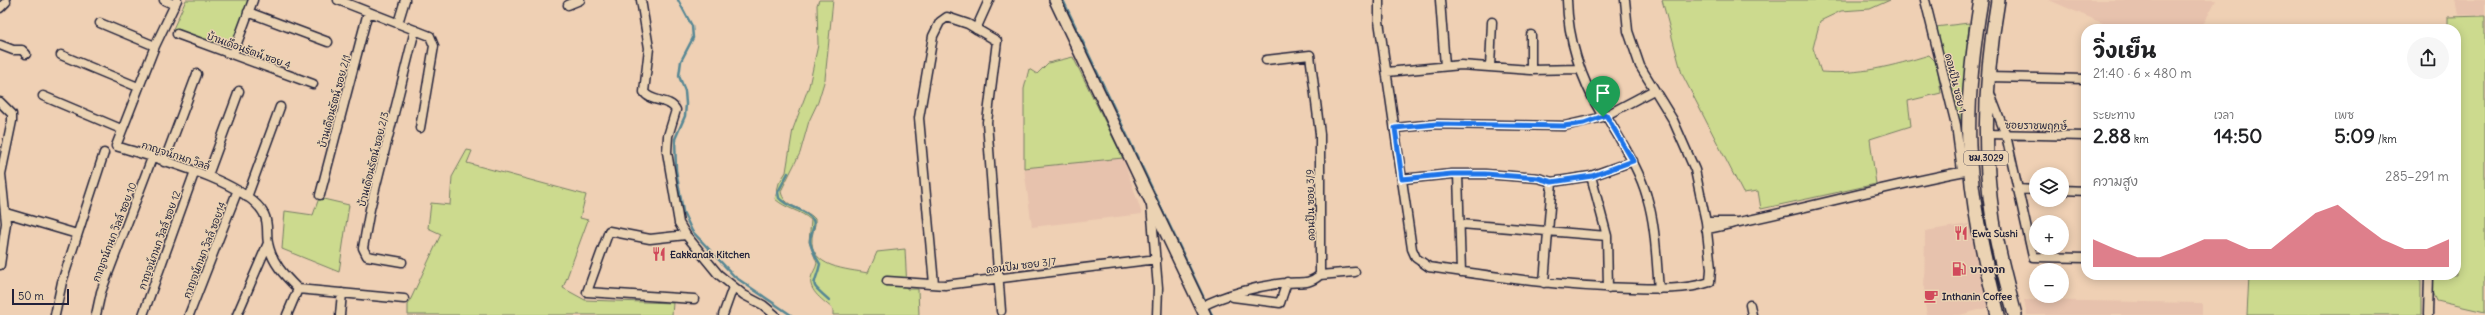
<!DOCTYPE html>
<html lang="th">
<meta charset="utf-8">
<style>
body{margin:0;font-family:Delius,"Playpen Sans Thai",sans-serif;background:#f6f6f6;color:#202124;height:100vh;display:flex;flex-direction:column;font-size:15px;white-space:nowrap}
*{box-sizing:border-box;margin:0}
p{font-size:13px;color:#757577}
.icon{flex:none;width:22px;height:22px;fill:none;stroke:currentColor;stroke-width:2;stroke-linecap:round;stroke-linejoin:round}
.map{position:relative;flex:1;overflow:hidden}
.panel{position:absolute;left:2081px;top:24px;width:380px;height:256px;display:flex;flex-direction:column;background:#fff;border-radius:16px;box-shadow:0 2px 10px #0003}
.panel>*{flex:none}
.tools{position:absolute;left:2029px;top:167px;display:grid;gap:8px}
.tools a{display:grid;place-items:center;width:40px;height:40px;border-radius:50%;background:#fff;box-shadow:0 2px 10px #0003;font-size:20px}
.scale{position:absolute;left:12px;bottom:10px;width:57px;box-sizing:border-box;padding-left:4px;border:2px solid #22223b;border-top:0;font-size:11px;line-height:14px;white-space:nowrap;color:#22223b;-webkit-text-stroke:3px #ebd3b3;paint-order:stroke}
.pin{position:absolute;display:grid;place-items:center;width:34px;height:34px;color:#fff;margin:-41px -17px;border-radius:50% 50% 50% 0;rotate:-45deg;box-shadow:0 0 4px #0007}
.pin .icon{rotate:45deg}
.round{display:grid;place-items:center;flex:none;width:42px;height:42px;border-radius:21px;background:#f6f6f6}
.headline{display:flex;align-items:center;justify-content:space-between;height:68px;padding:0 12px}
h1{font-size:22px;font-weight:700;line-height:30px}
.stats{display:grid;grid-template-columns:repeat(3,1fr);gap:6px;height:68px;padding:4px 12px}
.stats div{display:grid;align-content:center}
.stats b{font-size:20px;font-weight:700}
.stats small{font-size:11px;font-weight:400}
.stats p{font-size:11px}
.chart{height:112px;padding:8px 12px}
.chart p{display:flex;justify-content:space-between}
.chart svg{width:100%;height:72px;margin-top:4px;fill:#d1495b;opacity:.7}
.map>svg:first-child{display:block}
.built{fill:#e7c2ad}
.green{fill:#ccda8e;stroke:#777e64}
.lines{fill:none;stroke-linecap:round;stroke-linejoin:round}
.stream{stroke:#578794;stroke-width:2.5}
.minor-casing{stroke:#22223b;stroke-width:11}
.tertiary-casing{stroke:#22223b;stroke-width:14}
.primary-casing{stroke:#22223b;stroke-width:16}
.minor{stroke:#ebd3b3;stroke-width:8}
.tertiary{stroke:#ebd3b3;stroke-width:11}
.primary{stroke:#ebd3b3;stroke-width:13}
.route-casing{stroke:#fff;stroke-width:8}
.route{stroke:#1a73e8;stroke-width:5}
.labels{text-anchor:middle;stroke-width:3;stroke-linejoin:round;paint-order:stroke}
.shield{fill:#ebd3b3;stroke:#5e575f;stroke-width:1}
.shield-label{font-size:9px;font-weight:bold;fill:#22223b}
.street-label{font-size:10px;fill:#22223b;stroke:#ebd3b3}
.poi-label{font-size:10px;font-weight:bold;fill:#22223b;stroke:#ebd3b3;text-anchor:start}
</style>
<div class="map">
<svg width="2485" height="315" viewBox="0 0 2485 315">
<rect width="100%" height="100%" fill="#efd0b4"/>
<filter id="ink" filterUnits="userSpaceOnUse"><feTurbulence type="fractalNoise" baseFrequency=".025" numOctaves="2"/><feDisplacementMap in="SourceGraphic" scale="8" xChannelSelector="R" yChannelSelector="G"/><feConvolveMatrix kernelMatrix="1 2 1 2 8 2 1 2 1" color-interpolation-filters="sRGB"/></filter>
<g filter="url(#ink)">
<path class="built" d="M 2049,0 L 2216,0 L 2201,29 L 2116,29 Z
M 2455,0 L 2485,0 L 2485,15 L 2458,15 Z
M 1123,158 L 1142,214 L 1032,227 L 1024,168 Z
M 1974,223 L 1993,306 L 1960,315 L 1927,315 L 1924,299 L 1925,231 Z
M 2024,300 L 2202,303 L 2202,315 L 2027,315 Z"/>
<path class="green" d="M 186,0 L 249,0 L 231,50 L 173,29 Z
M 819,0 L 833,0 L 825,79 L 818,102 L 809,121 L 800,153 L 781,191 C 783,208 805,207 815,219 C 816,226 813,230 812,237 C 809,268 847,269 868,273 L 877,252 L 905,249 L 907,289 L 918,289 L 919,315 L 833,315 L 833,309 C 824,301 808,291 811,278 C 812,273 816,269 817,263 L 809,242 L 811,220 C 800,210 786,209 775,199 L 779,183 L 786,172 L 793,129 L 809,86 L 818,45 L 817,5 Z
M 1662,0 L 1890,0 L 1870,9 L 1841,11 L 1820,21 L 1813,48 L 1821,72 C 1859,75 1893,66 1929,55 L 1937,63 L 1941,93 L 1908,101 L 1911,126 L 1870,139 L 1876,184 L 1761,209 L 1758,191 L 1743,193 L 1682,74 Z
M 2485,16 L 2485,312 L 2437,301 L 2433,292 L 2433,275 L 2456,275 L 2456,29 L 2448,29 L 2448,17 Z
M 1969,23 L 1964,120 L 1959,120 L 1935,27 Z
M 1073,57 L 1123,158 L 1024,168 L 1024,89 L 1029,69 L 1037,74 L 1048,63 Z
M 467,150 L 472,151 L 467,163 L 586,195 L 580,218 L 588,220 L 563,288 L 585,300 L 673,303 L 672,315 L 408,315 L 408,305 L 441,234 L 428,228 L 431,203 L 450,205 L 452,177 Z
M 319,198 L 349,205 L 339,272 L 282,249 L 285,211 L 313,215 Z
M 2249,275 L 2421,275 L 2421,315 L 2247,315 Z"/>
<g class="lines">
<path class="stream" d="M 678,0 L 692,26 L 693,38 L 681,61 L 679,76 L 685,91 L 686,104 L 685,116 L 675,139 L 676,170 L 683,212 L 692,231 L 735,277 L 791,315
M 1063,0 L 1212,315
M 788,173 L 778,192 L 779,198 C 787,208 805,208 813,220 C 816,225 810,234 810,241 C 811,250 816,257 820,264 C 815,288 807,281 829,300"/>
<defs>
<path id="minor" d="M 164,0 L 175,5
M 177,0 L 155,46 L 116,146 C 151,157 247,181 264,214 C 269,224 266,233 268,243 C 272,263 284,275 298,289
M 338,0 L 430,36 L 434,46 L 420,128
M 641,0 L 649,48 L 644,92 C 651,103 670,98 676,110 L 668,136 L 667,152 L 679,223 L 686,235 L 718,274 L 744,295 L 763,305 L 775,315
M 1379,0 L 1379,21 L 1412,249 L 1416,258 L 1429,267 C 1497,277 1564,287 1632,288 C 1658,289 1686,290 1710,282 L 1711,269 L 1706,222 L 1695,170 L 1673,120 L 1640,66 L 1628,31 L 1625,0
M 1440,0 L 1445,66
M 1567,0 C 1568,42 1582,81 1603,117
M 1925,0 L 1956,125 L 1962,171
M 568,5 L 580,0
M 0,8 L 6,2
M 248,12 L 328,42
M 100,23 L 155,46
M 398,23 L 405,0
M 976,29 L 989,0
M 177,34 L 313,84
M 1531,35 L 1531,70
M 0,45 L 13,50 L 22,50 L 26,54
M 233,54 L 253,0
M 61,55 L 138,87
M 1490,67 L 1492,22
M 1387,72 L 1461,65 L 1531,70 L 1580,69
M 1987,77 L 2086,79
M 1989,91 L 2006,135 L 2033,257 L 2086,258
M 43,96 L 121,129
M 0,102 L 12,114 L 12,121 L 1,174 L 6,223 L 0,265
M 1606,115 C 1621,142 1639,168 1647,197 C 1656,227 1656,258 1659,289
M 1395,128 L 1437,124 L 1564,126 L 1603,117 L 1654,90
M 1985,134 L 2086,136
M 164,162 L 197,74
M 1458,174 L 1461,272
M 208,175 L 239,91
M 1591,176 L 1607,236 L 1608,288
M 1402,179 L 1452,174 L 1485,174 L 1538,178 L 1552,182 L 1591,176 L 1633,161
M 2017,189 L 2036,190
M 2062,190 L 2086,191
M 320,195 L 368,12
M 247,197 L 280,107
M 1151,205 L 1158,288 L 1157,315
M 6,213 L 77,234
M 1706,222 L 1736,222
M 1461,224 L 1607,236
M 1706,229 C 1718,228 1728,224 1739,222 C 1816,206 1893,184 1971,170
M 686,235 L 650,239 L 609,231 L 587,292 L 694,299
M 402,262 L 367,256 L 363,248 L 370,209 L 415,30
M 1320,275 L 1355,272
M 887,281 L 945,285 L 1157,259
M 1544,283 L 1552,182
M 934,284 L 919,118 L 933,36 L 940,22 L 947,17 L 968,24 L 997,41 L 987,122 L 1001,311
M 298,289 L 404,299
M 1233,297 L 1280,303 L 1287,282
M 1750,305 L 1752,315
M 1201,307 C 1225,294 1259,286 1285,283 C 1301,281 1307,286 1320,275 L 1320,134 L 1310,55 L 1266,60
M 55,315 L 62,282 L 104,153
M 96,315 L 101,292 L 152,158
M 143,315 L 195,171
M 189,315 L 237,192
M 237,315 L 268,243
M 287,315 L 298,289
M 340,315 L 342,293
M 723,315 L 733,287
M 2428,315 L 2429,275"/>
<path id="tertiary" d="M 1055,0 L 1205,315"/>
<path id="primary" d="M 1981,0 C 1973,48 1967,96 1969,145 C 1971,202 1984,259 1998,315
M 1998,0 C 1985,74 1982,146 1993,220 C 1998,252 2007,284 2015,315"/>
</defs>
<use href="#minor" class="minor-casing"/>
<use href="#tertiary" class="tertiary-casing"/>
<use href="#primary" class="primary-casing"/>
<use href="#minor" class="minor"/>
<use href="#tertiary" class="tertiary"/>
<use href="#primary" class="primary"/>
</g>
</g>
<g class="lines" filter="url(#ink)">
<defs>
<path id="route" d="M 1606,115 L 1633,161 L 1592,176 L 1552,182 L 1538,178 L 1485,174 L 1452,174 L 1402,179 L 1395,128 L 1437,124 L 1564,126 L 1584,123 Z"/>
</defs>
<use href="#route" class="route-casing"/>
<use href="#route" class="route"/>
</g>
<defs>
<symbol id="restaurant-bare" viewBox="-9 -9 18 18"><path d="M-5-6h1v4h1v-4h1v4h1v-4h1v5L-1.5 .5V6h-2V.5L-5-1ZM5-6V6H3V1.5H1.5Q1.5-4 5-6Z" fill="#d1495b" stroke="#ebd3b3" stroke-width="2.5" paint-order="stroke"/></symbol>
<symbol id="fuel-bare" viewBox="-9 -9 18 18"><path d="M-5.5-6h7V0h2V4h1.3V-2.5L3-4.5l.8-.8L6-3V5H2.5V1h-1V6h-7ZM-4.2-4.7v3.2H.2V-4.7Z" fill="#d1495b" stroke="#ebd3b3" stroke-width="2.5" paint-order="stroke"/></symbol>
<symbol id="cafe-bare" viewBox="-9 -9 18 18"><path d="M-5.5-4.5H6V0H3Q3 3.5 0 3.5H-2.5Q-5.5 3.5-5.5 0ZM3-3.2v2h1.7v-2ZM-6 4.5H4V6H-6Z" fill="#d1495b" stroke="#ebd3b3" stroke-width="2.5" paint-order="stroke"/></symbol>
</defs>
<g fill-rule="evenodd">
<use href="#restaurant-bare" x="1951" y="223" width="20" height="20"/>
<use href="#restaurant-bare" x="649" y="244" width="20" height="20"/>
<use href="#fuel-bare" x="1949" y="259" width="20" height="20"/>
<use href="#cafe-bare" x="1921" y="286" width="20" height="20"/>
</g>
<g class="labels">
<rect class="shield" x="1964" y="151" width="44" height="14" rx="3"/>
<g class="shield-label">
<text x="1986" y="161">ชม.3029</text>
</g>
<g class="street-label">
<text transform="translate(249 50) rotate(20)" y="4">บ้านเดือนรัตน์ ซอย 4</text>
<text transform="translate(1956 83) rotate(76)" y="4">ดอนปิน ซอย 1</text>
<text transform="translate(334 101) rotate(-75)" y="4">บ้านเดือนรัตน์ ซอย 2/1</text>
<text transform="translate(2036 125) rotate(1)" y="4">ซอยราชพฤกษ์</text>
<text transform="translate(176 155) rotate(18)" y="4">กาญจน์กนก วิลล์</text>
<text transform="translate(373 159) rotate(-76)" y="4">บ้านเดือนรัตน์ ซอย 2/3</text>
<text transform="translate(1310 205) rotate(-91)" y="4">ดอนปิน ซอย 3/9</text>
<text transform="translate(114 232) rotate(-69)" y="4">กาญจน์กนก วิลล์ ซอย 10</text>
<text transform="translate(159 240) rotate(-70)" y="4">กาญจน์กนก วิลล์ ซอย 12</text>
<text transform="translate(204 250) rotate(-69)" y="4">กาญจน์กนก วิลล์ ซอย14</text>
<text transform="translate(1021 265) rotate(-7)" y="4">ดอนปิม ซอย 3/7</text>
</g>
<g class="poi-label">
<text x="1972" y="237">Ewa Sushi</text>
<text x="670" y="258">Eakkanak Kitchen</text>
<text x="1970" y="273">บางจาก</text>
<text x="1942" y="300">Inthanin Coffee</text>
</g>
</g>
</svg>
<div class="tools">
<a><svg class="icon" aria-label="layers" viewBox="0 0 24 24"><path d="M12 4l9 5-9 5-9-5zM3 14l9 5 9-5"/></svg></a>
<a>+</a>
<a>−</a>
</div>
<div class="scale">50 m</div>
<div class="pin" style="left:1603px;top:117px;background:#1e9e55"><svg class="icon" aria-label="arrive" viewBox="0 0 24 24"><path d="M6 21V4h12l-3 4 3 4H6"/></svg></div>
<section class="panel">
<div class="headline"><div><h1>วิ่งเย็น</h1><p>21:40 · 6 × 480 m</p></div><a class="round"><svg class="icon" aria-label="share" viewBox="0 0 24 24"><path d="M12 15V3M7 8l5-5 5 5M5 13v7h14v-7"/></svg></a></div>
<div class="stats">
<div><p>ระยะทาง</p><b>2.88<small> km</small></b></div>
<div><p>เวลา</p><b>14:50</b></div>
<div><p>เพซ</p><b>5:09<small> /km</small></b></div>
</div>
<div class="chart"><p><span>ความสูง</span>285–291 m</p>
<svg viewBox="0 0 160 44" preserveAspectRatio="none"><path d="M0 44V27L10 33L20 38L30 38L40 33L50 27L60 27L70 33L80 33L90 22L100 11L110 6L120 17L130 27L140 33L150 33L160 27V44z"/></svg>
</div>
</section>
</div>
